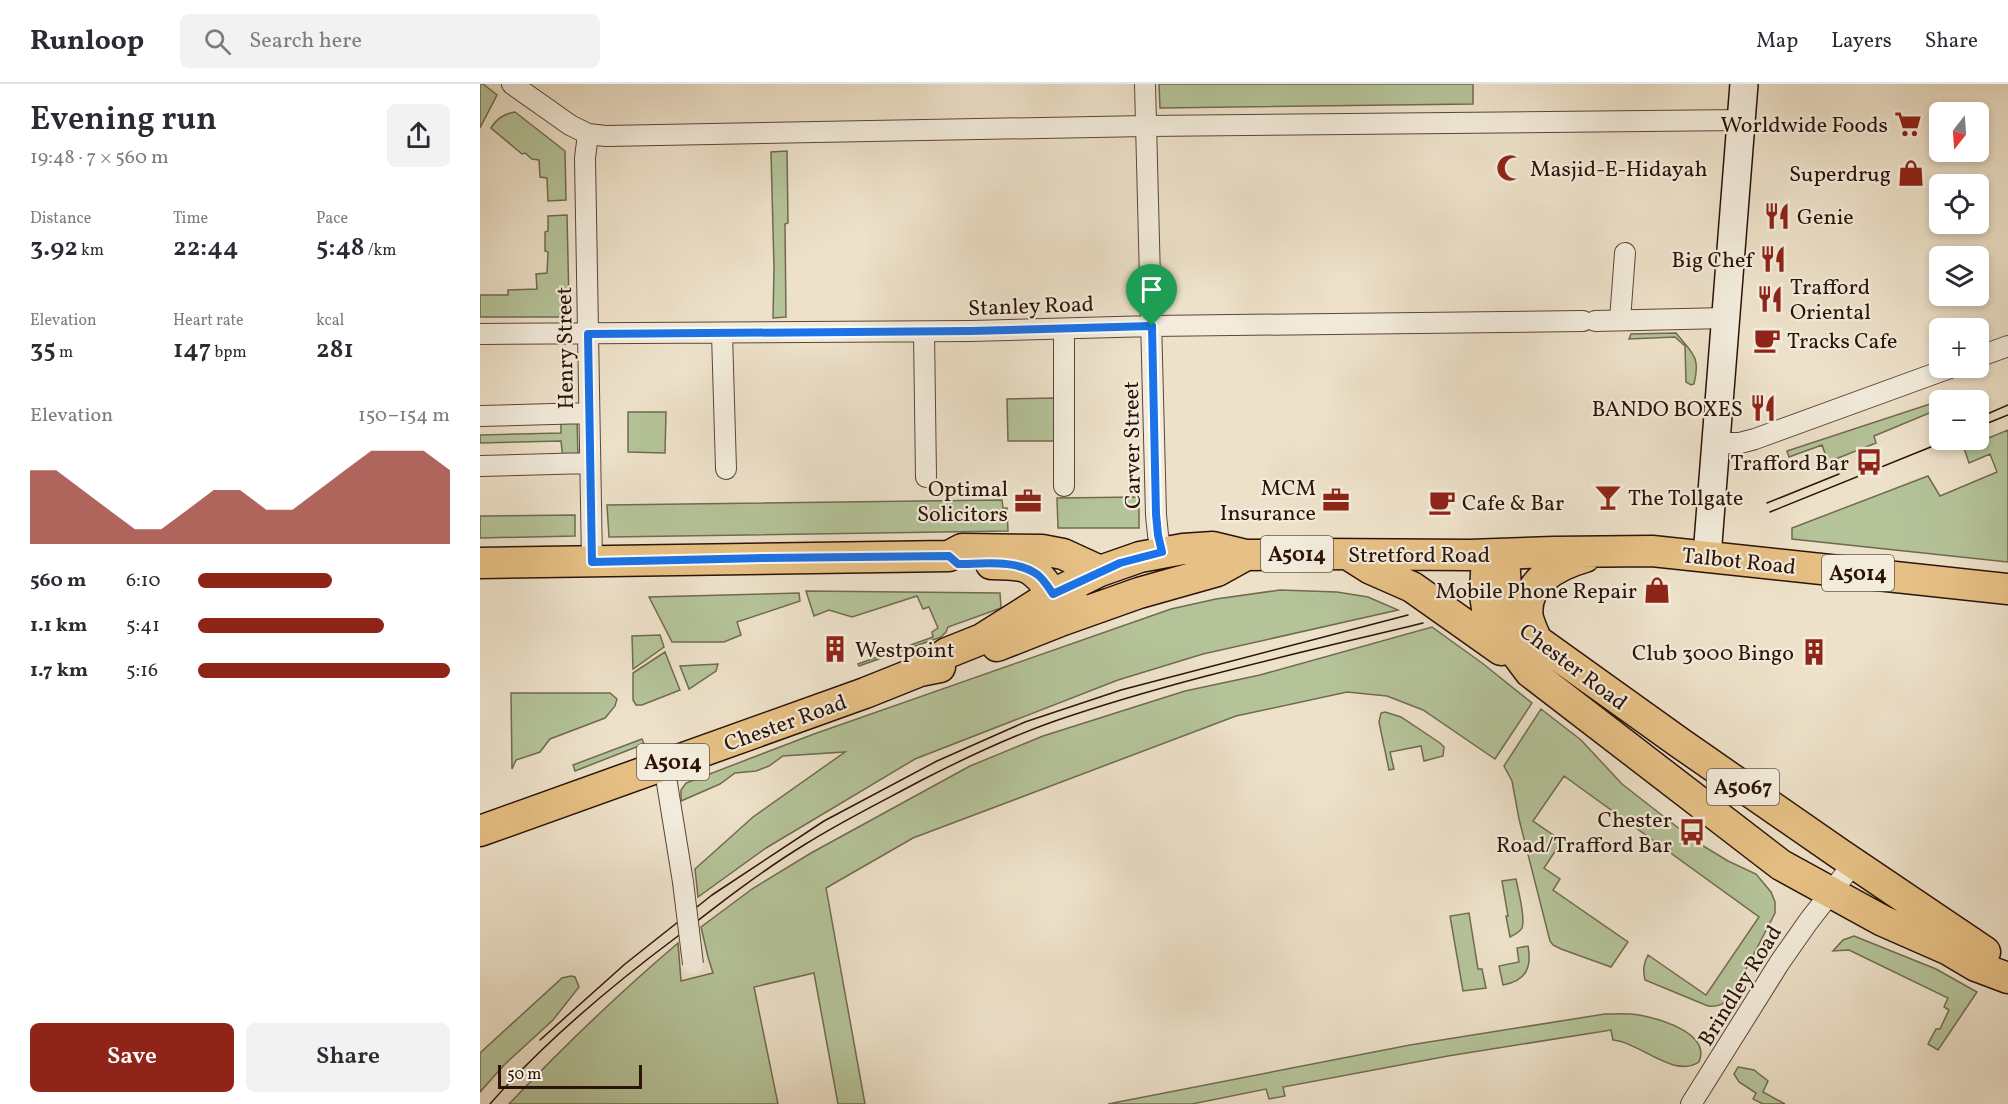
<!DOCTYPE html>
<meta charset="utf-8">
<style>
body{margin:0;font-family:Vollkorn,serif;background:#f2f2f3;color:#2b2b33;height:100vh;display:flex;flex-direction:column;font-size:22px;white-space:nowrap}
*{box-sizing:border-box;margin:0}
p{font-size:20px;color:#7c7c81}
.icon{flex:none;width:33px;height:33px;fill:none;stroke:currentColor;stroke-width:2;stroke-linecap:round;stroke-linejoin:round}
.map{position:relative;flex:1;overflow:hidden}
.drawer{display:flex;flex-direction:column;background:#fff;width:480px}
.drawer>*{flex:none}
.needle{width:39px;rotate:197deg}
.tools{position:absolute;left:1449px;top:18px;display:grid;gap:12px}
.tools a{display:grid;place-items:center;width:60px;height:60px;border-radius:9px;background:#fff;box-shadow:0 3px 9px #0003;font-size:30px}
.scale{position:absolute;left:18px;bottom:15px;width:144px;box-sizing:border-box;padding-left:6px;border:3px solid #2b1307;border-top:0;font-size:16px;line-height:21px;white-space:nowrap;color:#2b1307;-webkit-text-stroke:4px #f3ecdc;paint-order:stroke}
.pin{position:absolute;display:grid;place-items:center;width:51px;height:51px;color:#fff;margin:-62px -26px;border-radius:50% 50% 50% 0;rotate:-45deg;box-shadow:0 0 6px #0007}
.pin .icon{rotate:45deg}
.round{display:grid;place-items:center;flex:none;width:63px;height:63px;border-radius:9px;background:#f2f2f3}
.summary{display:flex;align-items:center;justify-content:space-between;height:102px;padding:0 30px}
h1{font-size:33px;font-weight:600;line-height:45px}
.metrics{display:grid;grid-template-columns:repeat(3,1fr);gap:9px;height:102px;padding:6px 30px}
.metrics div{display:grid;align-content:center}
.metrics b{font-size:26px;font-weight:600}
.metrics small{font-size:16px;font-weight:400}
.metrics p{font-size:16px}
.chart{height:168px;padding:12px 30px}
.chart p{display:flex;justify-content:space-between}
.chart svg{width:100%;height:108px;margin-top:6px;fill:#8f2418;opacity:.7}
.action{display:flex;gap:12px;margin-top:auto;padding:12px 30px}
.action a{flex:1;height:69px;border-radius:9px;background:#8f2418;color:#fff;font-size:24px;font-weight:600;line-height:69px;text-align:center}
.action a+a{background:#f2f2f3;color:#2b2b33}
ul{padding:0 30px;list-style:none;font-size:20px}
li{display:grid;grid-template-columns:96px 72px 1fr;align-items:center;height:45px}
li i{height:15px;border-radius:8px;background:#8f2418}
header{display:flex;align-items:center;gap:36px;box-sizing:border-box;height:84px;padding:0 30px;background:#fff;border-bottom:2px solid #e1e1e2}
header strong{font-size:28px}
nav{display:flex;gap:33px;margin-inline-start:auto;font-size:21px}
.search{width:420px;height:54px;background:#f2f2f3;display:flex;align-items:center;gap:15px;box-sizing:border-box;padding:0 21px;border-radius:9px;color:#7c7c81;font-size:22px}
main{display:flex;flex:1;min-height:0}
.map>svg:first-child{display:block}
.green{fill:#b5c399;stroke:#706b50;stroke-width:1.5}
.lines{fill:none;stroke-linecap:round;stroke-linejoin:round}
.street-casing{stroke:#5c4638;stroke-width:22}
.secondary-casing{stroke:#2b1307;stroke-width:30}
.primary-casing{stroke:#2b1307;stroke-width:33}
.street{stroke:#f3ecdc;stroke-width:20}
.secondary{stroke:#f3ecdc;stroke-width:27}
.primary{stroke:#e6c084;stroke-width:30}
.tram{stroke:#2b1307;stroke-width:1.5}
.street-bridge-casing{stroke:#5c4638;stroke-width:22;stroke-linecap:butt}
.street-bridge{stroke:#f3ecdc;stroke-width:20}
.route-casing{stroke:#fff;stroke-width:12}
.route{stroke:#1a73e8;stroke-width:8}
.labels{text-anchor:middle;stroke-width:4.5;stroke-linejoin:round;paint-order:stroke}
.shield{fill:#f3ecdc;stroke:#675447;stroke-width:1.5}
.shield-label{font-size:21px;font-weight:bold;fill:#2b1307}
.poi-label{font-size:22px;fill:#2b1307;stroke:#f3ecdc;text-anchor:end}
.street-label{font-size:22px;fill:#2b1307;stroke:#f3ecdc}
</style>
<header>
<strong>Runloop</strong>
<div class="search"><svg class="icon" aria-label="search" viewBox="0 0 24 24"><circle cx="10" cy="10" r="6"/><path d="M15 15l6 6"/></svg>Search here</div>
<nav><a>Map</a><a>Layers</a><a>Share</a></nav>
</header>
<main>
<section class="drawer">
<div class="summary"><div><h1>Evening run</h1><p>19:48 · 7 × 560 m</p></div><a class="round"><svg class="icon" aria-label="share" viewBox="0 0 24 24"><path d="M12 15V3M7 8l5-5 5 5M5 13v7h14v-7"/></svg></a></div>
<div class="metrics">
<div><p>Distance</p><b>3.92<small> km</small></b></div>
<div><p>Time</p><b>22:44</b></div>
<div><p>Pace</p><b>5:48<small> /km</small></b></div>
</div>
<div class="metrics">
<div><p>Elevation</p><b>35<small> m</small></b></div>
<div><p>Heart rate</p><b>147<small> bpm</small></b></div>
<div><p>kcal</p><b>281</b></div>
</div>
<div class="chart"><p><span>Elevation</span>150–154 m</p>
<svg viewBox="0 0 160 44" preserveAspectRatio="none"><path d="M0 44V14L10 14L20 22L30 30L40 38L50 38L60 30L70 22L80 22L90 30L100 30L110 22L120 14L130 6L140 6L150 6L160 14V44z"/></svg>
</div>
<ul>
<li><b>560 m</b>6:10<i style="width:53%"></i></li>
<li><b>1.1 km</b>5:41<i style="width:74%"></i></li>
<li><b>1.7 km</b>5:16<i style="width:100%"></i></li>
</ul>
<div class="action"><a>Save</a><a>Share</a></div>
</section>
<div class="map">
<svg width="1528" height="1020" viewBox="0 0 1528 1020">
<rect width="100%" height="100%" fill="#ede1c9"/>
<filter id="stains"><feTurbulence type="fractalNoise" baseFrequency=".00333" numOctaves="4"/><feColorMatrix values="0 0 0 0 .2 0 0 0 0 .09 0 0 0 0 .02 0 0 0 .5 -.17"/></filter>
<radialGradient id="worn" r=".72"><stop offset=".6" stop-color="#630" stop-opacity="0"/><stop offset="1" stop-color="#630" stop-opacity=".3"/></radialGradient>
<path class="green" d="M 0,0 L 3,0 L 17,11 L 0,44 Z
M 679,0 L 993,0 L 993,20 L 680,24 Z
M 35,28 L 85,67 L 86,116 L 68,117 L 67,94 L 60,93 L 59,76 L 52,75 L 45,69 L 42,70 L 11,44 C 17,34 24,30 35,28 Z
M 307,67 L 308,139 L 305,140 L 306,233 L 293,234 L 294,184 L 291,68 Z
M 87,131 L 89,219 L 80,233 L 0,233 L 0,211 L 28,211 L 28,206 L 57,205 L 56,190 L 67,189 L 68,168 L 65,167 L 65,148 L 68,147 L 68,132 Z
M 1196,249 C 1212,269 1221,272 1214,300 L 1211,301 L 1206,298 L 1205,262 L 1195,253 L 1149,255 L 1151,250 Z
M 577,314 L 577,357 L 528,357 L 527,315 Z
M 1459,317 L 1459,325 L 1394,352 L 1396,359 L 1348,378 L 1342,361 L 1309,373 L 1307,367 Z
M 148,328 L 186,328 L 185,369 L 148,368 Z
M 97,333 L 98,375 L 83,375 L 81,357 L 0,359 L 0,351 L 81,349 L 81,334 Z
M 1528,346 L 1528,478 L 1312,455 L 1312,444 L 1448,392 L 1460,412 L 1517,388 L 1510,370 L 1489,379 L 1484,364 Z
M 659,413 L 659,444 L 578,444 L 577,414 Z
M 522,416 L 523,424 L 527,424 L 528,447 L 129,453 L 127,421 Z
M 95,431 L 95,452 L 0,454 L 0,432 Z
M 800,506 L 857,508 L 888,513 L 918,526 L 723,570 L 638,596 L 435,675 L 286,764 L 218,813 L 215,785 L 273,733 L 365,668 L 303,672 L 289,682 L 276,687 L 255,689 L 240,700 L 201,717 L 201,706 L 206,699 L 334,650 L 691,525 L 736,515 Z
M 326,507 L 520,509 L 521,524 L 468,543 L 466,548 L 461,553 L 379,582 L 378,580 L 453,553 L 452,548 L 458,544 L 449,523 L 443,525 L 437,512 L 372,533 L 349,526 L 334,532 Z
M 319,509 L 320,517 L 257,538 L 261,551 L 244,558 L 192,558 L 169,513 Z
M 952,543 L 1002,579 L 1052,619 L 1015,675 L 943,626 L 907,612 L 867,608 L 756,632 L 433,754 L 346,804 L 385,1020 L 358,1020 L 334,889 L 274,903 L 298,1020 L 29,1020 C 83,963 138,910 198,859 L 201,897 L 233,889 L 228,873 L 221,843 L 272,805 L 331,769 L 490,682 L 563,652 L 705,607 L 780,591 Z
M 180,551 L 184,563 L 153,585 L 152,552 Z
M 185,568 L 200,606 L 162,621 L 156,621 L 153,616 L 153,589 Z
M 238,580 L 236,587 L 209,605 L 200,582 Z
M 31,609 L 130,609 L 137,615 L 135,622 L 125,634 L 70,655 L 60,668 L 36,676 L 32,685 Z
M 1061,625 L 1101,656 L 1142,700 L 1215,757 L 1248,777 L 1276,790 L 1291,808 L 1295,818 L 1295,829 L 1292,835 L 1251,914 C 1244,920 1238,923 1228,922 L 1165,896 C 1163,887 1163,880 1168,871 L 1226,911 L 1279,833 L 1084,692 L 1053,737 L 1082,757 L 1064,784 L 1080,795 L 1073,806 L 1148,858 L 1131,883 L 1081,865 L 1073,861 L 1070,857 L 1039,735 L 1032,697 L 1024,682 Z
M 905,628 L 921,633 L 960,659 L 964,663 L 963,672 L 944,677 L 941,662 L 910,668 L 914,685 L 909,686 L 899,638 L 901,629 Z
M 162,655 L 164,660 L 95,687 L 93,681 Z
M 1036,795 C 1038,806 1046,834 1042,844 C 1040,848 1034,851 1030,853 L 1026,832 L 1028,832 L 1022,797 Z
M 989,829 L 998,885 L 1002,885 L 1006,904 L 983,907 L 970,832 Z
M 1374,852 L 1456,885 L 1497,908 L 1458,966 L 1448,960 L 1456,945 L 1460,945 L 1469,926 L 1464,923 L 1468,914 L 1369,866 L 1353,867 L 1363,856 Z
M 1048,862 C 1052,884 1046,897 1023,901 L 1019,882 L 1039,878 L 1037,864 Z
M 91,892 L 95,893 L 99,903 L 73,936 L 24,981 L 0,1008 L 0,969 L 82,894 Z
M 1125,930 C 1136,930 1148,929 1159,931 C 1180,935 1231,949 1219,978 C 1194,995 1159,958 1133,956 L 1131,946 L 968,972 L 803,1003 L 805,1012 L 789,1015 L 786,1005 L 712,1020 L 628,1020 L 930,961 Z
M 1258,983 L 1274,986 L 1288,997 L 1283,1008 L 1305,1020 L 1283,1020 L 1273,1015 L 1276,1009 L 1259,998 L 1254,990 Z"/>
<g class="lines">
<defs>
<path id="street" d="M 32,0 L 90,41 L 108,50 L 126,52 L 666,42 L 1261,36
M 665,0 L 676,431 L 678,451 L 682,468
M 108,50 L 105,74 L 112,478
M 1140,236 L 1145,169
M 1115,237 L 1246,234
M 584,245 L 584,402
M 444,248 L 446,393
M 0,250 L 491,247 L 672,242 L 1103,237
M 242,250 L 246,385
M 1498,273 L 1528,262
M 0,332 L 109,329
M 1235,359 L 1260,359 L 1275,355 L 1470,284
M 0,382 L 110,379
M 184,681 L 203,798
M 1211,1020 L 1300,878 L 1328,838 L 1373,780"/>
<path id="secondary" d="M 1227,472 L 1264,0"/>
<path id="primary" d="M 1024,470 L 1009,484 L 1006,489 L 1005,511 L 1008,532 L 1050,588 L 1301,781 L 1403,837 L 1469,866 L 1496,882 L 1528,894
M 1024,470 L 1027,525 L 1038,543 L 1200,659 L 1360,770 L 1505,868
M 872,473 L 891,485 L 932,503 L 1021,566
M 0,479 L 469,472 L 482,465 L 562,466 L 583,470 L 620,487
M 511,480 C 521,480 535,480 545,483 C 568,492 565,514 592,513
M 1057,557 C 1054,550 1050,542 1048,534 C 1042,499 1077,481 1105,473
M 517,562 L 583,536 L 659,509 L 737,487 L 766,471
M 440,587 L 467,569 L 502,555 L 573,510 L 620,487 L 660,473 L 703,465 L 733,463 L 766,471 L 840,470 L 989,471 L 1074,468 L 1172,467 L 1528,505
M 0,747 L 385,609 L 440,587 L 460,583"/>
</defs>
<use href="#street" class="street-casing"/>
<use href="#secondary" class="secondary-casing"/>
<use href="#primary" class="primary-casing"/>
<use href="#street" class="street"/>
<use href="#secondary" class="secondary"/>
<use href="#primary" class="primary"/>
<path class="tram" d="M 1498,334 L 1528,321
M 1498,343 L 1528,331
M 1287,419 L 1359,390
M 1290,428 L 1468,356
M 60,956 L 145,880 L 232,811 L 344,737 L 457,677 L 545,638 L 641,606 L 928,531
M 10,1020 C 65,957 131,902 198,852 C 239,820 280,788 324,761 C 362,737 403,717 442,696 C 485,674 529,653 575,637 C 695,596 820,569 943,539"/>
<defs>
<path id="street-bridge" d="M 203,798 L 213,880"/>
</defs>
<use href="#street-bridge" class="street-bridge-casing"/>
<use href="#street-bridge" class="street-bridge"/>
</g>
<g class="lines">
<defs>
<path id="route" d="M 672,242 L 676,430 L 678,451 L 682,468 L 640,479 L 573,510 C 569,504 564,496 558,491 C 537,475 503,480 478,480 L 469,472 L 284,474 L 112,478 L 108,250 L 491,247 Z"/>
</defs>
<use href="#route" class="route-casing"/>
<use href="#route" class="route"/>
</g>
<defs>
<symbol id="supermarket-bare" viewBox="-9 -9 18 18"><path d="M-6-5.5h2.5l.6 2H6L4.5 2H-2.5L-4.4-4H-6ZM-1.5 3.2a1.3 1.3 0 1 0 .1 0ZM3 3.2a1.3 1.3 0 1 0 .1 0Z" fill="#8f2418" stroke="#f3ecdc" stroke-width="2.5" paint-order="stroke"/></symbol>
<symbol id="mosque-bare" viewBox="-9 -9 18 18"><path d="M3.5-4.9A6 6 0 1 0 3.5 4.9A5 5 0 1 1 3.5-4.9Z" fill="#8f2418" stroke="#f3ecdc" stroke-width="2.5" paint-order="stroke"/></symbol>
<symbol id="shop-bare" viewBox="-9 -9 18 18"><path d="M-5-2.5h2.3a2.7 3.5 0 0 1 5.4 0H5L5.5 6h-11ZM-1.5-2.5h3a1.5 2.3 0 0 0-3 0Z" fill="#8f2418" stroke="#f3ecdc" stroke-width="2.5" paint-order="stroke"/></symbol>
<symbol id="restaurant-bare" viewBox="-9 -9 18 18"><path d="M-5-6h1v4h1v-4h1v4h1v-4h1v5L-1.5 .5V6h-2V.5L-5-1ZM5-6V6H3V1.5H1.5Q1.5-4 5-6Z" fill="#8f2418" stroke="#f3ecdc" stroke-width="2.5" paint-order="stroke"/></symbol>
<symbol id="cafe-bare" viewBox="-9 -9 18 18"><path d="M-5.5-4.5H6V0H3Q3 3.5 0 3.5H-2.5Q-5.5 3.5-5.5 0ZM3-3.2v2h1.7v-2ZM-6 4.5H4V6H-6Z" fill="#8f2418" stroke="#f3ecdc" stroke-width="2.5" paint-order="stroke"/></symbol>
<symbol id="bus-bare" viewBox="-9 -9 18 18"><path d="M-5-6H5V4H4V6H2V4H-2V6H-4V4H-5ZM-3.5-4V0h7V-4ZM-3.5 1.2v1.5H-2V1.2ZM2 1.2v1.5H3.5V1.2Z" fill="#8f2418" stroke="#f3ecdc" stroke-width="2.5" paint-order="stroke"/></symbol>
<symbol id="bar-bare" viewBox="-9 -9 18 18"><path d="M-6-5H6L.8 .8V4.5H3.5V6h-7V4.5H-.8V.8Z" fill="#8f2418" stroke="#f3ecdc" stroke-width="2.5" paint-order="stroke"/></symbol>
<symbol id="office-bare" viewBox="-9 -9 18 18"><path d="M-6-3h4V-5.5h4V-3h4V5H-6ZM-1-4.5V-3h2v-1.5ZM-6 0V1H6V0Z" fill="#8f2418" stroke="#f3ecdc" stroke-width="2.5" paint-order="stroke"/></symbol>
<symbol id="building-bare" viewBox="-9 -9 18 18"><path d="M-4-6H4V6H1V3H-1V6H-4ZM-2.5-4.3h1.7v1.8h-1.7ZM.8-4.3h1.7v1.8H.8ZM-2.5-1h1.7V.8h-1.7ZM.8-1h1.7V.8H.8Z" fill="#8f2418" stroke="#f3ecdc" stroke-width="2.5" paint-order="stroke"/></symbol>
</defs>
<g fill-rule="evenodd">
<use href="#supermarket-bare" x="1409" y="21" width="38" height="38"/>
<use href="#mosque-bare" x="1011" y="65" width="38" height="38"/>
<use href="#shop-bare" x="1412" y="70" width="38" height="38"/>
<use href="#restaurant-bare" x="1278" y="113" width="38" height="38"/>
<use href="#restaurant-bare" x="1274" y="156" width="38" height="38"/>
<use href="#restaurant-bare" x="1271" y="196" width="38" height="38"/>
<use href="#cafe-bare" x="1268" y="237" width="38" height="38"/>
<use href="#restaurant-bare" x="1264" y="305" width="38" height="38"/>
<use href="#bus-bare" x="1370" y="359" width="38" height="38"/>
<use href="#bar-bare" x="1109" y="394" width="38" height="38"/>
<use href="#office-bare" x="837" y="397" width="38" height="38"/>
<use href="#office-bare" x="529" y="398" width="38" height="38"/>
<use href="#cafe-bare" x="943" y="399" width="38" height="38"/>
<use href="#shop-bare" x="1158" y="487" width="38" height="38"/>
<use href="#building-bare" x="336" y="546" width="38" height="38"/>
<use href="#building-bare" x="1315" y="549" width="38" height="38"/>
<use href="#bus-bare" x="1193" y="729" width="38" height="38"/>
</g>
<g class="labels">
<g class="shield">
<rect x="781" y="452" width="72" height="36" rx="4.5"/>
<rect x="1342" y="471" width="72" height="36" rx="4.5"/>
<rect x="157" y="660" width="72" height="36" rx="4.5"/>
<rect x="1227" y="685" width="72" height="36" rx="4.5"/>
</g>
<g class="shield-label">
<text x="817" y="477">A5014</text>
<text x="1378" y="496">A5014</text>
<text x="193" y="685">A5014</text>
<text x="1263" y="710">A5067</text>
</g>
<g class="poi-label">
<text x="1408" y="48">Worldwide Foods</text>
<text x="1050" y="92" text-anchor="start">Masjid-E-Hidayah</text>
<text x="1411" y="97">Superdrug</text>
<text x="1317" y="140" text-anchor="start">Genie</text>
<text x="1273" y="183">Big Chef</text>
<text x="1310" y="210" text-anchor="start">Trafford<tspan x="1310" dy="25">Oriental</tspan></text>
<text x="1307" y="264" text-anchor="start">Tracks Cafe</text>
<text x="1263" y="332">BANDO BOXES</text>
<text x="1369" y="386">Trafford Bar</text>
<text x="836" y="411">MCM<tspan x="836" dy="25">Insurance</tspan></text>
<text x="528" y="412">Optimal<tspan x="528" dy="25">Solicitors</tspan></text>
<text x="1148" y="421" text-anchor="start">The Tollgate</text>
<text x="982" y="426" text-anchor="start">Cafe &amp; Bar</text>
<text x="1157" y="514">Mobile Phone Repair</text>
<text x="375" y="573" text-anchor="start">Westpoint</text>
<text x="1314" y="576">Club 3000 Bingo</text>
<text x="1192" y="743">Chester<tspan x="1192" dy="25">Road/Trafford Bar</tspan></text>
</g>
<g class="street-label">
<text transform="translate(551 221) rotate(-2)" y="8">Stanley Road</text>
<text transform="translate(84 264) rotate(-91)" y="8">Henry Street</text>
<text transform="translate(651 361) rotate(-91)" y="8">Carver Street</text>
<text x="939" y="478">Stretford Road</text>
<text transform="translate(1259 476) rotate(6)" y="8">Talbot Road</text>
<text transform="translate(1094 582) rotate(37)" y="8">Chester Road</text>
<text transform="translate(305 638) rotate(-20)" y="8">Chester Road</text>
<text transform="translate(1259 901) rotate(-58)" y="8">Brindley Road</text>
</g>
</g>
<rect width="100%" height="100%" filter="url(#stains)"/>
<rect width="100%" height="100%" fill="url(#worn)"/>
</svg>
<div class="tools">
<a><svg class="needle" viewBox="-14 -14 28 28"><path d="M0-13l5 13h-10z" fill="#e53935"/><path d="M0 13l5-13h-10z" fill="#7c7c81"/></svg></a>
<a><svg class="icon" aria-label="locate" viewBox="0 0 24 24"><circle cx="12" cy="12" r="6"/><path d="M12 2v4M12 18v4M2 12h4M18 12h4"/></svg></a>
<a><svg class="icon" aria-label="layers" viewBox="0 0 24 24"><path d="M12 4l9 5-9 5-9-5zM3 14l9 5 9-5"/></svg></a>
<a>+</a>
<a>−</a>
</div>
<div class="scale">50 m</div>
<div class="pin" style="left:672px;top:242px;background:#1e9e55"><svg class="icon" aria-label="arrive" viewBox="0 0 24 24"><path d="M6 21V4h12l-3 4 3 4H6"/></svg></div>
</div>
</main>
